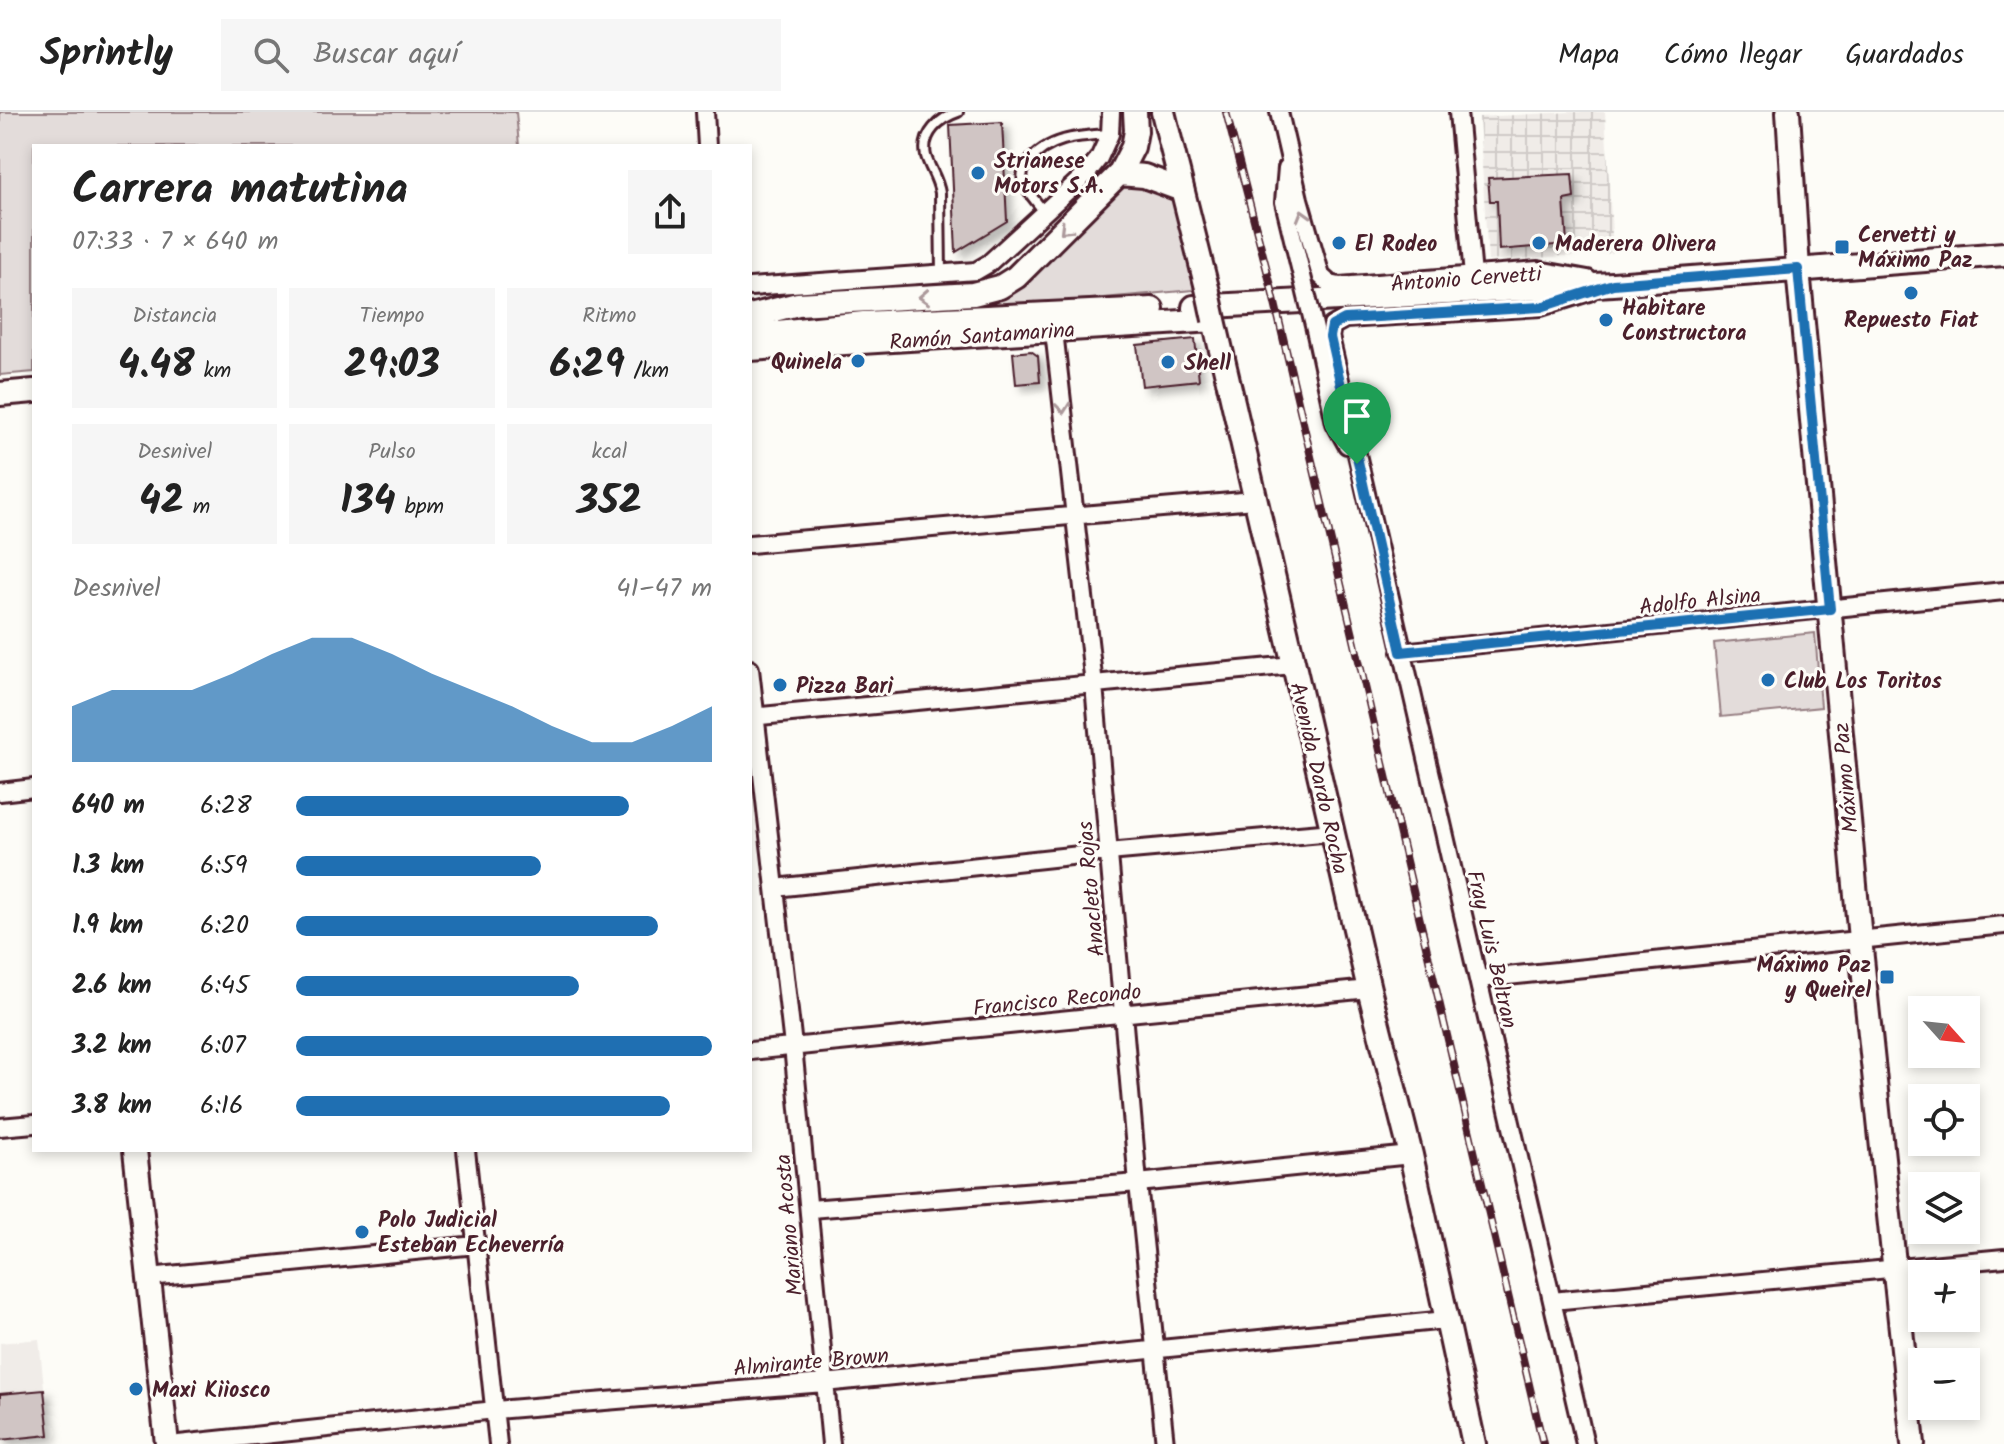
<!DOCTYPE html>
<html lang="es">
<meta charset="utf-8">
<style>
body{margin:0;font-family:Kalam,sans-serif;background:#f6f6f6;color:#222;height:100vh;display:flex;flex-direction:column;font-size:30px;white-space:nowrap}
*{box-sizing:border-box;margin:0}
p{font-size:26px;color:#767676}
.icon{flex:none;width:44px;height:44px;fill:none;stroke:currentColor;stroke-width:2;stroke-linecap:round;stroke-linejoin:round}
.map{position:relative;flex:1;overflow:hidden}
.sheet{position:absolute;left:32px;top:32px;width:720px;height:1008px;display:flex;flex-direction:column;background:#fff;border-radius:0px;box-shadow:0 4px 12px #0003}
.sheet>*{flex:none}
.needle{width:52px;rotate:117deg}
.buttons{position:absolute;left:1908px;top:884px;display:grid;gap:16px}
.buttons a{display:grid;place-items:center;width:72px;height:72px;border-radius:0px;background:#fff;box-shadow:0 4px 12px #0003;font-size:40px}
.pin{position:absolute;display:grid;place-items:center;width:68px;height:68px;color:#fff;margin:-82px -34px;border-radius:50% 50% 50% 0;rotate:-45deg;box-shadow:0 0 8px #0007}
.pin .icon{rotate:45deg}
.round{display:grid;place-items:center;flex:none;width:84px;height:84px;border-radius:0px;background:#f6f6f6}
.summary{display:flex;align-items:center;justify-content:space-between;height:136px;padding:0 40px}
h1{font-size:44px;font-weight:600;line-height:60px}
.metrics{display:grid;grid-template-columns:repeat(3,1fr);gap:12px;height:136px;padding:8px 40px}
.metrics div{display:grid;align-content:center;border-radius:0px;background:#f6f6f6;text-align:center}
.metrics b{font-size:40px;font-weight:600}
.metrics small{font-size:22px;font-weight:400}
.metrics p{font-size:22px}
.chart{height:224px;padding:16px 40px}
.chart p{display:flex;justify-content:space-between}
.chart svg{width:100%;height:144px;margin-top:8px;fill:#1f6fb2;opacity:.7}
ul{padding:0 40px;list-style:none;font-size:26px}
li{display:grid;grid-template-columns:128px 96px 1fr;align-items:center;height:60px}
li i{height:20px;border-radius:10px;background:#1f6fb2}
header{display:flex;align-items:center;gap:48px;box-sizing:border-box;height:112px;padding:0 40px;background:#fff;border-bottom:2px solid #e0e0e0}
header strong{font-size:38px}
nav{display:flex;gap:44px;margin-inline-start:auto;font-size:28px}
.search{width:560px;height:72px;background:#f6f6f6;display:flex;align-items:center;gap:20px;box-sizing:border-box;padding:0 28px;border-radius:0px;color:#767676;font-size:30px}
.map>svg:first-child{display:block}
.built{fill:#f0ece8}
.industrial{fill:url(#industrial-grid)}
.grass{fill:#e3dcda;stroke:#967e82;stroke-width:2}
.building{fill:#d0c5c4;stroke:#4a1f2b;stroke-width:2;filter:url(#shadow)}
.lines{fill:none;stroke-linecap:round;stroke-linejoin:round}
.lane-casing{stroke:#4a1f2b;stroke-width:14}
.street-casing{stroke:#4a1f2b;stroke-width:22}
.secondary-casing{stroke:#4a1f2b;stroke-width:28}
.lane{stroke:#fdfcf7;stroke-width:8}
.street{stroke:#fdfcf7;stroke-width:16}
.secondary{stroke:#fdfcf7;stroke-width:22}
.rail-casing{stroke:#4a1f2b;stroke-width:8}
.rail{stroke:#fdfcf7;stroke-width:5;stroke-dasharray:15;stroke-linecap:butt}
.street-bridge-casing{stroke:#4a1f2b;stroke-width:22;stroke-linecap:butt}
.secondary-bridge-casing{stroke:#4a1f2b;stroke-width:28;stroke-linecap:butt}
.street-bridge{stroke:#fdfcf7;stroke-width:16}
.secondary-bridge{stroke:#fdfcf7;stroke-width:22}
.oneway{stroke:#ac999b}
.route-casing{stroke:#fff;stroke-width:16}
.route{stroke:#1f6fb2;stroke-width:10}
.poi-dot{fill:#1f6fb2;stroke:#fdfcf7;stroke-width:3}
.labels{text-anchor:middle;stroke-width:6;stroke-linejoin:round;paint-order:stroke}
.poi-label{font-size:22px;font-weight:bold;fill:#4a1f2b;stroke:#fdfcf7;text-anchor:start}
.street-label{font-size:22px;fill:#4a1f2b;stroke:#fdfcf7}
</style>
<header>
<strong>Sprintly</strong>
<div class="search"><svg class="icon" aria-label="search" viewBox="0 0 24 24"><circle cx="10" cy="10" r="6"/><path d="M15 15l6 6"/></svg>Buscar aquí</div>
<nav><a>Mapa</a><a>Cómo llegar</a><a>Guardados</a></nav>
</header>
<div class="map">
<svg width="2004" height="1332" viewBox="0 0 2004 1332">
<defs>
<pattern id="industrial-grid" width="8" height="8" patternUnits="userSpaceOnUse" patternTransform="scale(2)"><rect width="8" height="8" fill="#f0ece8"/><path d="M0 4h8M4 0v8" fill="none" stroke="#cfcac7"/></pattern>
<filter id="shadow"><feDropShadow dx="6" dy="6" stdDeviation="4" flood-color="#0004"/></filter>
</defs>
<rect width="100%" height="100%" fill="#fdfcf7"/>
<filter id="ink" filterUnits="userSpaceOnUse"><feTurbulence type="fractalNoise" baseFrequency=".0125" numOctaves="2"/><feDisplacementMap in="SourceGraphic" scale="16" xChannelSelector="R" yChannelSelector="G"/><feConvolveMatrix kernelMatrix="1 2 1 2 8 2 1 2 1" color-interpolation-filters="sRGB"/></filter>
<g filter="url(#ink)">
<path class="built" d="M 39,1227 L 49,1323 L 0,1329 L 0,1231 Z"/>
<path class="industrial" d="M 1572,0 L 1605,0 L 1613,141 L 1488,149 L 1479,5 Z"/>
<path class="grass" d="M 0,0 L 516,0 L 519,34 L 34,34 L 34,260 L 0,263 Z
M 1129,72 L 1157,77 L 1174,88 L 1195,169 L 1193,178 L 968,198 L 970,193 C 1014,188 1083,108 1117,76 Z
M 1815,521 L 1821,595 L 1721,605 L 1714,531 Z"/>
<path class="building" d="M 1002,10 L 1007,109 L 956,140 L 950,13 Z
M 1572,62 L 1574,86 L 1564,88 L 1567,132 L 1499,138 L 1497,89 L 1490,89 L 1488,66 Z
M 1195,227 L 1199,268 L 1142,274 L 1137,233 Z
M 1031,239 L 1038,244 L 1040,270 L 1016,272 L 1013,241 Z
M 44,1278 L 49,1323 L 0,1328 L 0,1282 Z"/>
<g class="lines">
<defs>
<path id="lane" d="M 1044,100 C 1038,91 1026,80 1023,69 C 1021,61 1024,57 1028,51 C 1048,25 1079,24 1109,22
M 941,162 L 940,81 C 938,67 930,57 926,44 C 921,22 940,6 958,0"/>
<path id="street" d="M 705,0 L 707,34
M 1279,0 L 1299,87 L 1321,164 L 1330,172 L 1340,174 L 1538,158 L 1588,167
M 1458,0 L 1473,164
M 1287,56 L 1284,90 L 1302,164
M 750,175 L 976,159 L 988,152 L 1088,60 L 1099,46 L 1110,22 L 1111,0
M 1054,219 L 1094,573 L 1138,1071 L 1165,1332
M 1316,222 L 1335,311 L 1347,333
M 750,432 L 1254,388
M 1401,540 L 2004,479
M 750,557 L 793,934 L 831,1332
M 750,605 L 1293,553
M 0,680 L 34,676
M 775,776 L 1108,740 L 1333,720
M 1478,867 L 2004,813
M 750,939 L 1369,877
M 0,1015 L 34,1012
M 466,1038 L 498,1332
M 810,1097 L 1138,1071 L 1411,1043
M 149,1165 L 476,1133
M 1552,1189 L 2004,1146
M 179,1332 L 495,1298 L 824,1271 L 1446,1208
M 1585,1332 L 1330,225 L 1332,214 L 1345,207 L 1541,195 L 1589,180"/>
<path id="secondary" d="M 1163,0 L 1208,180
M 1788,0 L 1798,157 L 1860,827 L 1913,1332
M 1119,62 L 1144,64 L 1182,78
M 1194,195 L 1613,172 L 2004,142
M 750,204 L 798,192 L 973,182 L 1000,175 L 1016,165 L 1119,62 L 1133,35 L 1136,19 L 1135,0
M 750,223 L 864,211 L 1152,197
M 750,237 L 1214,208 L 1369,877 L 1411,1043 L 1474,1332
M 0,282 L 34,279
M 135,1038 L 167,1332"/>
</defs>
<use href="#lane" class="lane-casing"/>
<use href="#street" class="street-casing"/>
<use href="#secondary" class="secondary-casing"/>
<use href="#lane" class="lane"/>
<use href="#street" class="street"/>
<use href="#secondary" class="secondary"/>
<defs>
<path id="rail" d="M 1226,0 L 1270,170 L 1543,1332"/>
</defs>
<use href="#rail" class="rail-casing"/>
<use href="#rail" class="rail"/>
<defs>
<path id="street-bridge" d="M 1302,164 L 1316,222"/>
<path id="secondary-bridge" d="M 1208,180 L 1214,208"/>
</defs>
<use href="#street-bridge" class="street-bridge-casing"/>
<use href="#secondary-bridge" class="secondary-bridge-casing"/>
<use href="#street-bridge" class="street-bridge"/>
<use href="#secondary-bridge" class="secondary-bridge"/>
</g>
<defs><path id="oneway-chevron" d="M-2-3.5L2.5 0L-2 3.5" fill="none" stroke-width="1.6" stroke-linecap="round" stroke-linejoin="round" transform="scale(2)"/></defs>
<g class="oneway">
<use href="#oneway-chevron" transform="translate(1303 103) rotate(-106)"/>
<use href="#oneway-chevron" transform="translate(1065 117) rotate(135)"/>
<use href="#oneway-chevron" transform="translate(924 185) rotate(177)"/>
<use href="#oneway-chevron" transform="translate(1063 296) rotate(84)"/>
</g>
</g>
<g class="lines" filter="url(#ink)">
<defs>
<path id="route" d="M 1798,157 L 1830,497 L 1401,540 L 1330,225 L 1332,214 L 1345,207 L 1541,195 L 1613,172 Z"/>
</defs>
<use href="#route" class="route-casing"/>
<use href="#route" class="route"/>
</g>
<g class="poi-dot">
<circle cx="978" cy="61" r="8"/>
<circle cx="1339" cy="131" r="8"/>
<circle cx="1539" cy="131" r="8"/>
<rect x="1834" y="127" width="16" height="16" rx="4"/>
<circle cx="1911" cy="181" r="8"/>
<circle cx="1606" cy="208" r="8"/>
<circle cx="858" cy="249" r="8"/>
<circle cx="1168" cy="250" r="8"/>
<circle cx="1768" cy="568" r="8"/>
<circle cx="780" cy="573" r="8"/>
<rect x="1879" y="857" width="16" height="16" rx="4"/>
<circle cx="362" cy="1120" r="8"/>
<circle cx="136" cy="1277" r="8"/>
</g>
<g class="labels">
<g class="poi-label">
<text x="994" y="56">Strianese<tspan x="994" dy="25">Motors S.A.</tspan></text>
<text x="1858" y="130">Cervetti y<tspan x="1858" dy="25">Máximo Paz</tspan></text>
<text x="1355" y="139">El Rodeo</text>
<text x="1555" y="139">Maderera Olivera</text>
<text x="1622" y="203">Habitare<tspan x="1622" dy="25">Constructora</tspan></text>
<text x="1911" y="215" text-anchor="middle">Repuesto Fiat</text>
<text x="842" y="257" text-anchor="end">Quinela</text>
<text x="1184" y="258">Shell</text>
<text x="1784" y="576">Club Los Toritos</text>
<text x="796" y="581">Pizza Bari</text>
<text x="1871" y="860" text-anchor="end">Máximo Paz<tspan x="1871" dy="25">y Queirel</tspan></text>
<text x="378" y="1115">Polo Judicial<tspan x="378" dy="25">Esteban Echeverría</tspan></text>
<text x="152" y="1285">Maxi Kiiosco</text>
</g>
<g class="street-label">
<text transform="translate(1466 166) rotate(-4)" y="8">Antonio Cervetti</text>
<text transform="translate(982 223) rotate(-4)" y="8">Ramón Santamarina</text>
<text transform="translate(1700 488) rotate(-6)" y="8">Adolfo Alsina</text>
<text transform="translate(1320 666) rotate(77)" y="8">Avenida Dardo Rocha</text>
<text transform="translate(1845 666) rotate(-95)" y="8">Máximo Paz</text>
<text transform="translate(1090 777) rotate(-95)" y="8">Anacleto Rojas</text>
<text transform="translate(1493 837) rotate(77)" y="8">Fray Luis Beltran</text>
<text transform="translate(1057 887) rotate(-6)" y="8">Francisco Recondo</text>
<text transform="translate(788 1113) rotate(-95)" y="8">Mariano Acosta</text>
<text transform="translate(811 1249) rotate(-5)" y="8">Almirante Brown</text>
</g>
</g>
</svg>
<div class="buttons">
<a><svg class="needle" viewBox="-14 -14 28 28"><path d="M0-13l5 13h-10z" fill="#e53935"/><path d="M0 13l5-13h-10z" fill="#767676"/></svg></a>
<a><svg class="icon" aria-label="locate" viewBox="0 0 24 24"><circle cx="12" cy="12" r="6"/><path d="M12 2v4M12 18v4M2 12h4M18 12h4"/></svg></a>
<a><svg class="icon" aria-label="layers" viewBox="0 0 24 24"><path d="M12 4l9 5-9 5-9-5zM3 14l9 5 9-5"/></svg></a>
<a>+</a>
<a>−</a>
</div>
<div class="pin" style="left:1357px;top:352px;background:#1e9e55"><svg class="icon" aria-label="arrive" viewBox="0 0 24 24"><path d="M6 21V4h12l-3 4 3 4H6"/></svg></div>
<section class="sheet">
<div class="summary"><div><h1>Carrera matutina</h1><p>07:33 · 7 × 640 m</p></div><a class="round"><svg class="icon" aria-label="share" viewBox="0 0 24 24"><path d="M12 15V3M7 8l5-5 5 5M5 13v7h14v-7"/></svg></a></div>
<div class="metrics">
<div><p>Distancia</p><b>4.48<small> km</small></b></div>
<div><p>Tiempo</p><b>29:03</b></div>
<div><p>Ritmo</p><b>6:29<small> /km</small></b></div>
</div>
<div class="metrics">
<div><p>Desnivel</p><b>42<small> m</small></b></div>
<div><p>Pulso</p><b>134<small> bpm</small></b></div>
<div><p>kcal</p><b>352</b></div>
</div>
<div class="chart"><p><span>Desnivel</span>41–47 m</p>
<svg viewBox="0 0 160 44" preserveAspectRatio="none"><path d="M0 44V27L10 22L20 22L30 22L40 17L50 11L60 6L70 6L80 11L90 17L100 22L110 27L120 33L130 38L140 38L150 33L160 27V44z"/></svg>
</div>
<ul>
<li><b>640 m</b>6:28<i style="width:80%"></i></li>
<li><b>1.3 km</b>6:59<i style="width:59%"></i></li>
<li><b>1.9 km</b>6:20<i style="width:87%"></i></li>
<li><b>2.6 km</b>6:45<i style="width:68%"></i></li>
<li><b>3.2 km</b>6:07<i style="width:100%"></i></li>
<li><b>3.8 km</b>6:16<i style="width:90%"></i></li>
</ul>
</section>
</div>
